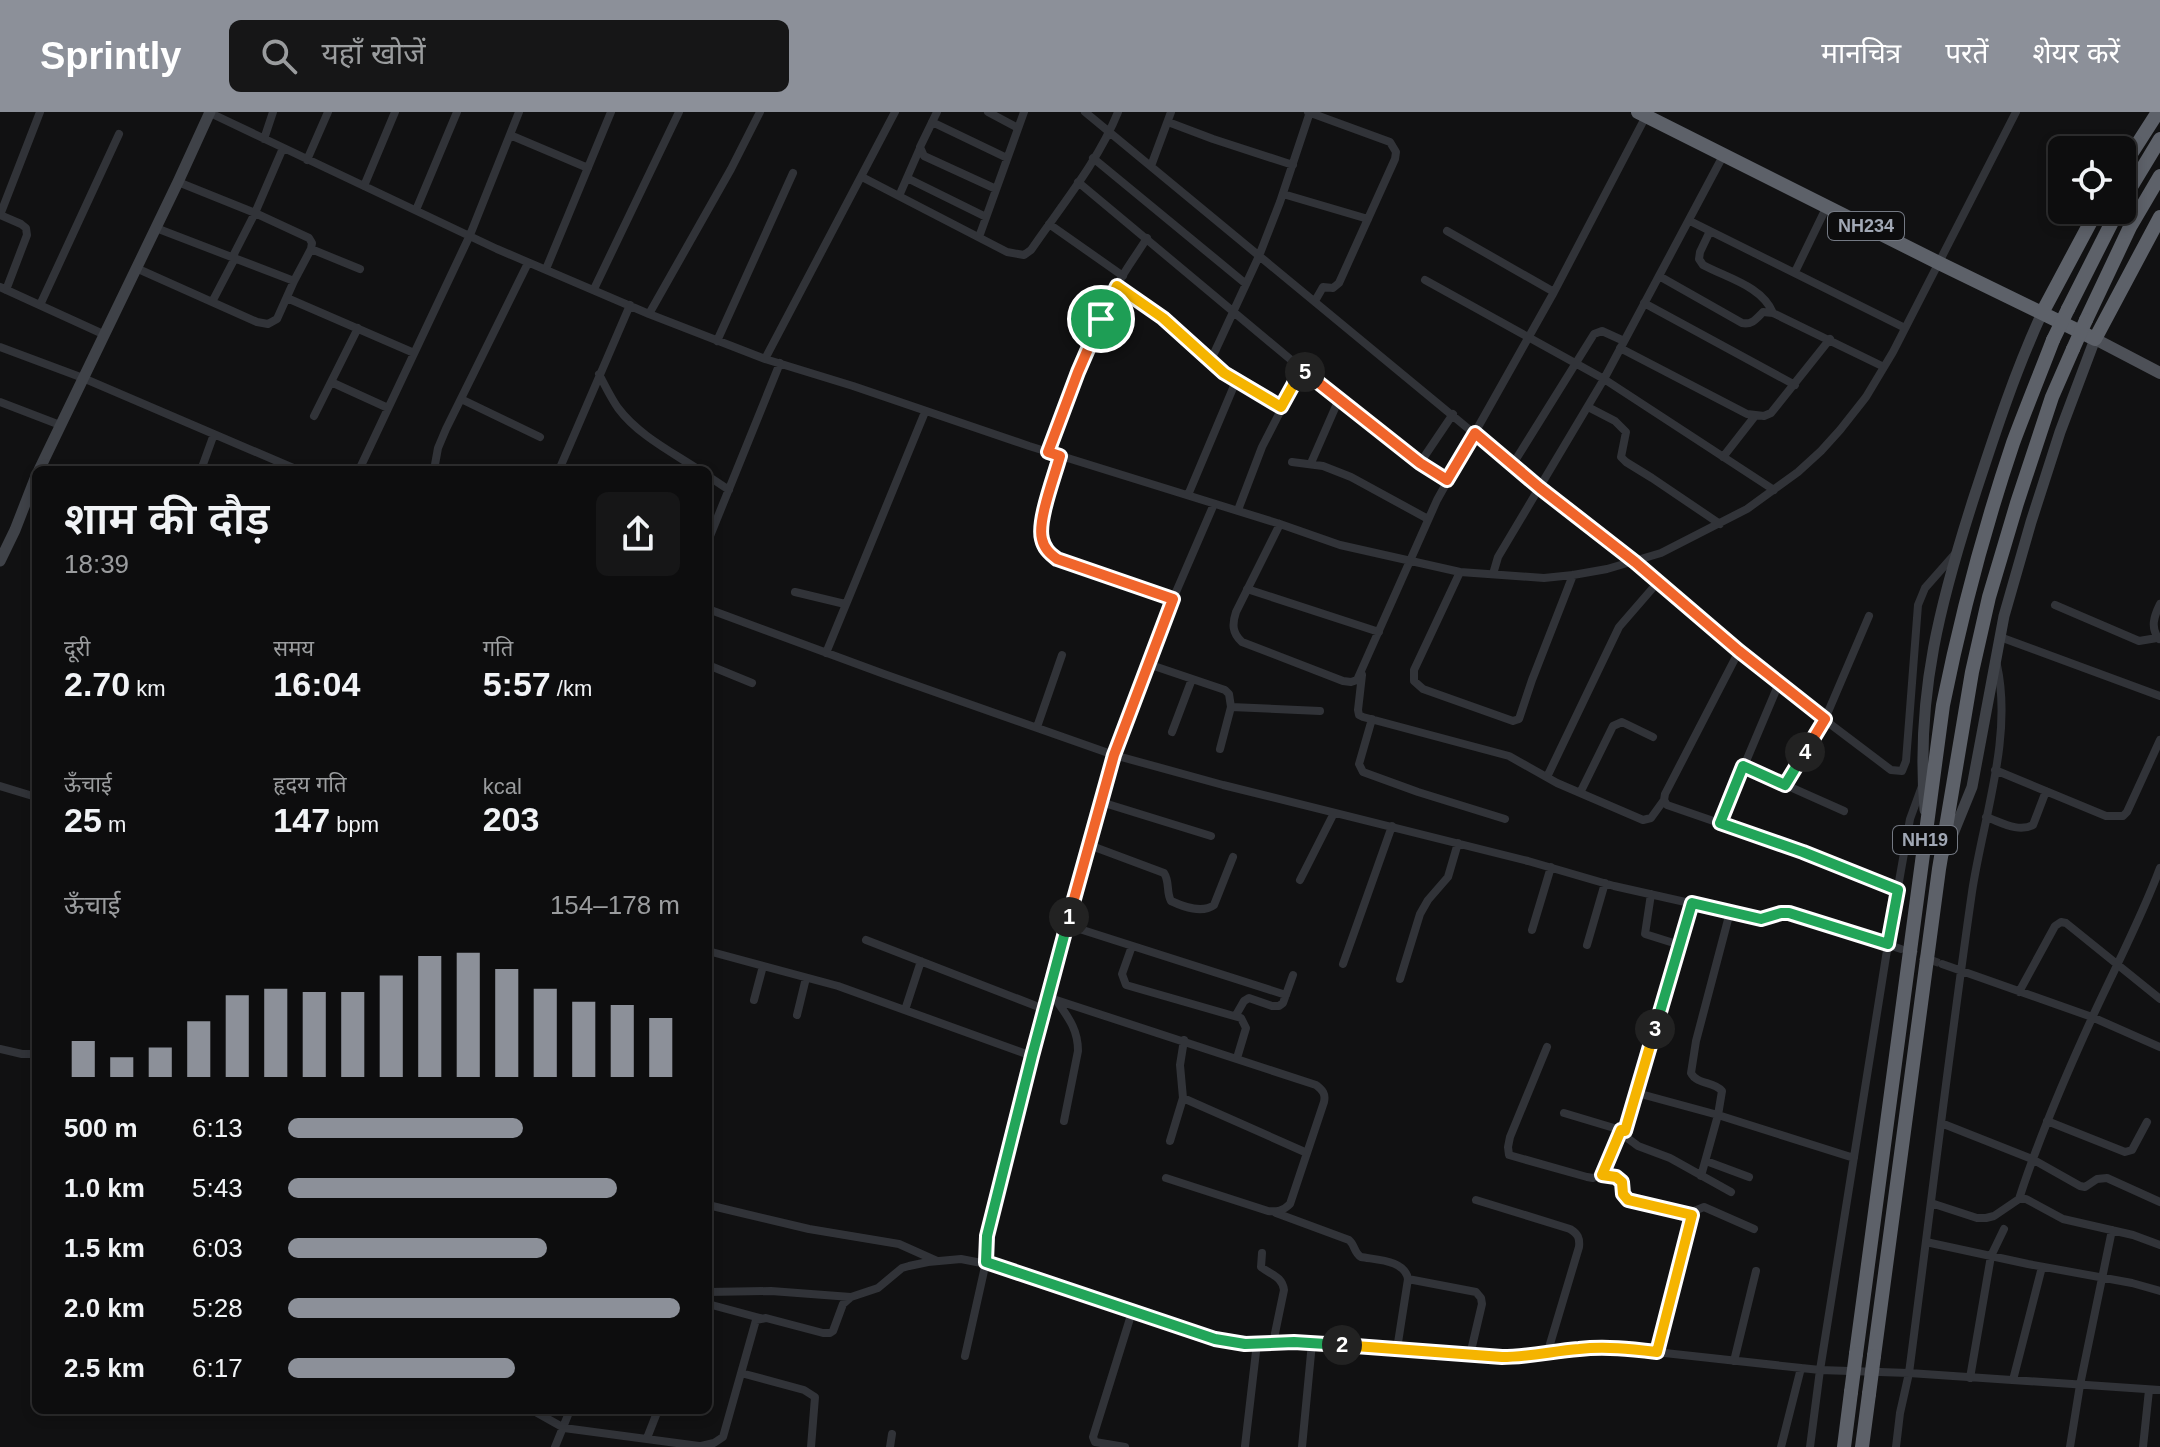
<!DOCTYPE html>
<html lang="hi">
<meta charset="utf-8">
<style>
body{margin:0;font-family:Helvetica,"Noto Sans Devanagari",sans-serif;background:#161617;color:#f1f3f6;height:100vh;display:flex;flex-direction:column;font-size:30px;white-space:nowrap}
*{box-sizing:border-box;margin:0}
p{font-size:26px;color:#9a9c9e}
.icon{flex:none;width:44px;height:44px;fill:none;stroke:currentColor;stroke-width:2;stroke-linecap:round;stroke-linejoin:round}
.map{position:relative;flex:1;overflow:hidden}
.panel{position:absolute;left:32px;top:354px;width:680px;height:948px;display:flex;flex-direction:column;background:#0d0d0e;border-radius:12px;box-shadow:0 4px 12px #0003,0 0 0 2px #2d2d2e}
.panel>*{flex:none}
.controls{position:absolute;left:2048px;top:24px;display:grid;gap:16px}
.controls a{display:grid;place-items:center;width:88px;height:88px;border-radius:12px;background:#0d0d0e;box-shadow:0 4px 12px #0003,0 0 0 2px #2d2d2e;font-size:40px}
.pin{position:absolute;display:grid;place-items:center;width:68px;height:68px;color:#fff;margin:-34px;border:4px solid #fff;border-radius:50%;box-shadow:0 2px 8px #0007}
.km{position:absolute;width:40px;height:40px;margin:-20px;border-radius:50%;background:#222;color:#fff;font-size:22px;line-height:40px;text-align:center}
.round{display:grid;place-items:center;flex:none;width:84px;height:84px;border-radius:12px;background:#161617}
.headline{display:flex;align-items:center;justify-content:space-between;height:136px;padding:0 32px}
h1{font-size:44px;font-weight:600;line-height:60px}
.figures{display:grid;grid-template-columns:repeat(3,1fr);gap:12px;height:136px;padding:8px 32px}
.figures div{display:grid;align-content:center}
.figures b{font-size:34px;font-weight:600}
.figures small{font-size:22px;font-weight:400}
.figures p{font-size:22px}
.chart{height:224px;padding:16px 32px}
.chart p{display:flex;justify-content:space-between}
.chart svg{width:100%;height:144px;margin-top:8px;stroke:#8c9099;stroke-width:6}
ul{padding:0 32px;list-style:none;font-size:26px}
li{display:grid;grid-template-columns:128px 96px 1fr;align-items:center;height:60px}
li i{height:20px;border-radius:10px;background:#8c9099}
header{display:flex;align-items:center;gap:48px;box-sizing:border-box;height:112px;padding:0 40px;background:#8c9099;color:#fff}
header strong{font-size:38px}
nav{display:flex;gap:44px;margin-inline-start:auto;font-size:28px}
.search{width:560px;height:72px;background:#161617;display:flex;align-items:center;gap:20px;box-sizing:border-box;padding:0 28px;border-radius:12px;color:#9a9c9e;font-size:30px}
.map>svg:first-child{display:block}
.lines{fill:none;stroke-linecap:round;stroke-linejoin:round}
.street-tunnel{stroke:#2e2f33;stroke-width:8;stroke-dasharray:8 4;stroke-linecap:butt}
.street{stroke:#313338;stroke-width:8}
.secondary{stroke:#3f4248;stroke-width:11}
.primary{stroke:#4d5057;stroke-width:12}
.highway{stroke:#5d6169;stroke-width:14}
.highway-bridge{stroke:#5d6169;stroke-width:14}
.split-1-casing{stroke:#fff;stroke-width:16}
.split-2-casing{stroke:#fff;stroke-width:16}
.split-3-casing{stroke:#fff;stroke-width:16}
.split-4-casing{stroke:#fff;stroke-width:16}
.split-5-casing{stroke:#fff;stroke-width:16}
.split-6-casing{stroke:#fff;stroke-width:16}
.split-1{stroke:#f0652b;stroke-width:10}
.split-2{stroke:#22a559;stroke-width:10}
.split-3{stroke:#f5b400;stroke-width:10}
.split-4{stroke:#22a559;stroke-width:10}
.split-5{stroke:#f0652b;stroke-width:10}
.split-6{stroke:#f5b400;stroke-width:10}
.labels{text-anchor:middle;stroke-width:6;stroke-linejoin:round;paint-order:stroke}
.shield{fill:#0c0c0d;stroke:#747983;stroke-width:2}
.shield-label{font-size:18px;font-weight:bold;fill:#a1a8b5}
</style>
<header>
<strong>Sprintly</strong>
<div class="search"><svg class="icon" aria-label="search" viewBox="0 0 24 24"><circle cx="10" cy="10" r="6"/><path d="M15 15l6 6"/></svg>यहाँ खोजें</div>
<nav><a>मानचित्र</a><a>परतें</a><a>शेयर करें</a></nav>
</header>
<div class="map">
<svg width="2160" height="1335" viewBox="0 0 2160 1335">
<rect width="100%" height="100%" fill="#111112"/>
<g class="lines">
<path class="street-tunnel" d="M 1909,840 L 1942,852"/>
<path class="street" d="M 208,0 L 497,137 L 649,202 L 765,247 L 853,274 L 1029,334 L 1280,412 L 1340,433 L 1460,460 L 1544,466 L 1573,463 L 1607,457 L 1661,441 L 1747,397 L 1798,360 L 1821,339 L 1840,318 L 1866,285 L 1893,240 L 2016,0
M 937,0 L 920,35 L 924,44 L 996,77
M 988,0 L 1018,16
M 1085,0 L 1540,376 L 1635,450 L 1739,539 L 1809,596 L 1891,658 L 1902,659 L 1906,649 L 1918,493 L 1925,476 L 1955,442
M 1308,0 L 1390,30 L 1396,40 L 1395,47 L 1339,171 L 1333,176 L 1323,175 L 1315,189
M 932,10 L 1007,46
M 1168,10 L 1213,27 L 1293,53
M 510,23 L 588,56
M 264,27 L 273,0
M 1093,46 L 1246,172
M 307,48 L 328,0
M 1151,54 L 1171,0
M 862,65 L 1007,140 L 1024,143 L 1031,138 C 1061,94 1098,50 1118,0
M 907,66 L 986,105
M 1078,70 L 1302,257 L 1420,351 L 1447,368
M 364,74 L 395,0
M 1283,82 L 1368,107
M 899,84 L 920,36
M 416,98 L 457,0
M 0,103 L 40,0
M 0,103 L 21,112 L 26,116 L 27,123 L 6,178
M 1690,109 L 1905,216
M 1049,112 L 1123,164
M 156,116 L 294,169
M 1447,119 L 1554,180
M 1710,119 L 1700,140 L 1699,147 L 1703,153 C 1727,166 1762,174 1773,201
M 979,125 L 1024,0
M 311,137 L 360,157
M 136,156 L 257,210 L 268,212 L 277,207 L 294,169 L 311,137 L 312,131 L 309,126 L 255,101 L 178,70
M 546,157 L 611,0
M 1795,160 L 1827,94
M 1659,164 L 1742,211 C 1752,213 1756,207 1763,200 L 1773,201 L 1884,255
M 1425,168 L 1604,267 L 1774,378
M 1117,174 L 1163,206 L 1224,261 L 1281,295
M 0,175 L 103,222
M 594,177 L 679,0
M 287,186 L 414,241
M 212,190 L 235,146 L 234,142 L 255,101 L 283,36
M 1644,191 L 1795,273
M 40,193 L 119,22
M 649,202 L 731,57 L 760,0
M 717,229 L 793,61
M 0,235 L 83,266 L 298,358
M 1620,236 L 1747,302 L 1764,304 L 1771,301 L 1830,227
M 765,247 L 895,0
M 1210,250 L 1259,144 L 1280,90 L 1310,0
M 599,262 C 605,274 611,286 618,296 C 638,323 672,340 699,358
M 331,270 L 388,296
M 461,287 L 540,325
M 0,290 L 60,313
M 1588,295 L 1615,309 L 1626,320 L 1621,345 L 1626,350 L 1652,366 L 1720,412
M 314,304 L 358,216
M 1048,340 C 1069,284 1088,226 1117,173 C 1126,157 1137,142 1147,126
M 1060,344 C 1054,367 1031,419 1047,439 C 1047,439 1056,446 1057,447 L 1173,487
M 1723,345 L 1755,304
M 1292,350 L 1323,354 L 1351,365 L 1428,407
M 1311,351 L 1339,287
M 1420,351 L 1453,302
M 1513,352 L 1594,222 L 1602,219 L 1624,229
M 201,358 L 214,322
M 359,358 L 470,123 L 519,0
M 434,358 L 438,336 L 446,317 L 528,151
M 559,358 L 630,193
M 708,364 L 729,378
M 1188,383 L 1236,269
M 1238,398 L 1262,335 L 1302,257
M 1280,412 L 1236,500 C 1232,512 1232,521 1242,530 L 1343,569 L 1351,570 L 1357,568 L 1437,388 L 1554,180 L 1646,4
M 708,429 L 780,251
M 1460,460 L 1414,558 L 1414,569 L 1423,577 L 1513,609 L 1519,607 L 1532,568 L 1573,463
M 1493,462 L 1498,445 L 1604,267 L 1724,42
M 1247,477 L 1379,520
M 795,480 L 845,492
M 2055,493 L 2139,529 L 2157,526
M 708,497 L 884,562 L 1114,643 L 1223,673 L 1528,749 L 1614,774 L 1761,807 L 1781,801 L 1789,801 L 1901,837
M 2000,525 L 2160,584
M 2159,527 C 2150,516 2154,504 2160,492
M 1739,539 L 1665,682 L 1664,688 L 1667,693 L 1803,740 L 1898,778
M 826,541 L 925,300
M 1148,552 L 1225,578 L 1229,582 L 1231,595 L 1220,637
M 708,553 L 752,571
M 1362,563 L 1358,598 L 1359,603 L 1363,605 L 1509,644 L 1557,671 L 1643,708 L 1651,706 L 1664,688
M 1231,595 L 1320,599
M 1372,607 L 1359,652 L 1363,660 L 1418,680 L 1505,707
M 1037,615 L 1062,543
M 1172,620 L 1192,567
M 1743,654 L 1844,699
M 1995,658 L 2106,704 L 2123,704 L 2127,700 L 2160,628
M 1547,665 L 1619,515 L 1658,470
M 1785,673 L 1825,607 L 1869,504
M 0,674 L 36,685
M 1580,681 L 1613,614 L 1622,610 L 1653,625
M 1101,690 L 1211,724
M 1986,705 C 2001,710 2018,721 2033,713 L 2046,679
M 1720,711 L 1779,571
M 1089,733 L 1164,761 C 1170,770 1166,780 1171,789 C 1184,795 1202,802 1214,793 L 1233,745
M 1300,768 L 1334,701
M 1651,782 L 1645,822 L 1680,833
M 1692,791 L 1625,1019 L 1626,1025 L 1638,1034 L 1670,1046 L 1731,1080
M 1067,813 L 1286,883
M 1532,818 L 1551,755
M 866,828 L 1044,897
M 1587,833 L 1605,771
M 1132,834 L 1122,862 L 1126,873 L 1241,906 L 1246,916 L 1237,946
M 708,839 L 838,874 L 1032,944
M 1343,852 L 1392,714
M 1942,852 L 2092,905 L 2160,935
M 1400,867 L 1420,802 L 1428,788 L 1448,765 L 1458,731
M 2019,880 L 2055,814 L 2061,810 L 2066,811 L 2160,887
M 1047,885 L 1316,973 C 1322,978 1326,981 1324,990 L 1290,1092 C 1283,1099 1277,1100 1268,1099 L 1166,1066
M 754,888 L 763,854
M 1056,888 C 1068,905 1078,917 1078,939 L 1064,1009
M 905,898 L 921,849
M 797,903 L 806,866
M 1236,903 L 1244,889 L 1249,886 L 1272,894 L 1279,894 L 1283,891 L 1293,863
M 1547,935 L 1510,1025 L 1508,1035 L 1509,1043 L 1587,1065 L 1593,1066 L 1602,1063 L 1621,1018
M 0,937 L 22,942 L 36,942
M 1637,981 L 1718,1003 L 1854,1046
M 1183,986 L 1307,1041
M 1564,1001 L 1624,1019
M 2047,1009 L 2125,1040 L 2132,1038 L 2147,1010
M 1941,1011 L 2032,1047 L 2080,1074 L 2085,1075 L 2097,1067 L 2107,1066 L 2160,1090
M 1170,1029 L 1183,986 L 1180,953 L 1184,928
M 1706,1049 L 1749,1065
M 1602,1063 L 1616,1065 L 1622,1070 L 1623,1082 L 1628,1088 L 1692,1103
M 1701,1064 L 1718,1003 L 1722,979 C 1714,969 1697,973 1691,961 L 1696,929 L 1730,800
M 2019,1087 C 2039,1025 2065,965 2092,906 C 2115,856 2141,807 2160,756
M 1476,1088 L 1570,1117 C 1578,1122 1580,1126 1579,1135 L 1547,1242
M 1931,1091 L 1977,1106 L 1986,1106 L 1994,1104 L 2019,1087 L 2026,1087 L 2063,1107 L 2133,1123 L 2160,1133
M 708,1093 L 809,1117 L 899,1132 L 937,1149
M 1276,1101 L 1349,1128 C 1355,1133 1354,1141 1361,1145 C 1377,1148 1405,1148 1408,1167 L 1397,1237
M 1926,1130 L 2028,1152 L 2132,1171 L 2160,1179
M 1262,1141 L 1261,1155 C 1271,1163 1282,1164 1284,1178 L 1273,1231
M 1408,1167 L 1476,1180 L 1481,1186 L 1482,1192 L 1470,1243
M 708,1180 L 771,1179 L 851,1185
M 708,1192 L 760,1206
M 1657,1240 L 1694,1099 L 1704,1095 L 1754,1117
M 965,1244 L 986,1150 L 987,1124 L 1032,944 L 1114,643 L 1173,487 L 1214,392
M 1734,1249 L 1756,1159
M 741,1261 L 804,1278 L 815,1285 L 811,1335
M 1970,1266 L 1991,1144 L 2004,1117
M 2013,1268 L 2042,1155
M 532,1298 L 564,1316 L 699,1334
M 647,1326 L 658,1298
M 1245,1334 L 1257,1231
M 555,1335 L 570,1298
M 697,1335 L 714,1331 L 723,1325 L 756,1208 L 766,1206 L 823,1221 L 830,1221 L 833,1219 L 843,1192 L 851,1185 L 878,1176 L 902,1156 L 909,1154 L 928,1150 L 961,1147 L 1002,1155 L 1194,1221 L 1232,1230 L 1245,1232 L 1294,1230 L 1502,1245 L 1525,1245 L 1580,1237 L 1619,1236 L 1820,1258 L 1909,1261 L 2160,1278
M 890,1335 L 892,1322
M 1125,1335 L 1095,1330 L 1093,1325 L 1132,1200
M 1302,1335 L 1312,1231
M 1781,1335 L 1801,1256
M 1810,1335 L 1820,1258 L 1888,832 L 1910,707 L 1922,674
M 1896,1335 L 1900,1301 L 1909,1261 C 1930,1101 1949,940 1972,780 C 1983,707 2013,625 1997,553
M 2070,1335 L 2080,1273 L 2112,1118
M 2143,1335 L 2149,1278"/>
<path class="secondary" d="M 39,358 L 178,70 L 210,0
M 0,449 L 15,418 L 36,364
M 1925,698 C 1915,583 1941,487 1976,379 C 1996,318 2015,260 2042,201
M 1946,739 L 1972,675 L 2004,504 L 2031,410 L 2060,320 L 2095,227"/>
<path class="primary" d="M 2095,227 L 2160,261"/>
<path class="highway" d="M 1638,0 L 1939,151 L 2095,227 L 2160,105
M 2122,56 L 2158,0
M 2122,90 L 2160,27
M 2068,197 L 2118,98
M 2042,201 L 2097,98
M 2086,208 L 2130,115 L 2160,64
M 1856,1242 L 1943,593 C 1961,504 1984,417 2013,331 C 2026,296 2040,262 2053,228
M 1874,1244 L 1939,757 L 1972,560 L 1989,485 L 2017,391 L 2052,285 L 2073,237
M 1844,1335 L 1851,1280
M 1862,1335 L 1869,1282"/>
<path class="highway-bridge" d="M 2053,228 L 2068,197
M 2073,237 L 2086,208
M 1851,1280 L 1856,1242
M 1869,1282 L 1874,1244"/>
</g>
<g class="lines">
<defs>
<path id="split-1" d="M 1069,805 L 1114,643 L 1173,487 L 1057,447 C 1049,441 1044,436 1042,427 C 1037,409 1055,363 1060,344 L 1048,340 L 1078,260 L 1101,207"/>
<path id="split-2" d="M 1069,805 L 1032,944 L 987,1124 L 986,1150 L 1215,1227 L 1245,1232 L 1294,1230 L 1342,1233"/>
<path id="split-3" d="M 1342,1233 L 1502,1245 C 1529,1245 1553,1239 1579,1237 C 1605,1234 1631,1237 1657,1240 L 1692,1103 L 1628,1088 L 1623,1082 L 1622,1070 L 1616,1065 L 1602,1063 L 1621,1018 L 1625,1019 L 1655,917"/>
<path id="split-4" d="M 1655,917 L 1692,791 L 1761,807 L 1781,801 L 1789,801 L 1888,832 L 1898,778 L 1803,740 L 1720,711 L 1743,654 L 1785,673 L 1805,640"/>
<path id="split-5" d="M 1305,260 L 1420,351 L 1447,368 L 1475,321 L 1540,376 L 1635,450 L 1739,539 L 1825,607 L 1805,640"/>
<path id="split-6" d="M 1101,207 L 1117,174 L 1163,206 L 1224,261 L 1281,295 L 1302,257 L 1305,260"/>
</defs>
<use href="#split-1" class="split-1-casing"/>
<use href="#split-2" class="split-2-casing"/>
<use href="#split-3" class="split-3-casing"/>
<use href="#split-4" class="split-4-casing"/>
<use href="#split-5" class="split-5-casing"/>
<use href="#split-6" class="split-6-casing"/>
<use href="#split-1" class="split-1"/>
<use href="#split-2" class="split-2"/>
<use href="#split-3" class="split-3"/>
<use href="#split-4" class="split-4"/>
<use href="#split-5" class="split-5"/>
<use href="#split-6" class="split-6"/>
</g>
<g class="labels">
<g class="shield">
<rect x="1828" y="100" width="76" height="28" rx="6"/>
<rect x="1893" y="714" width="64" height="28" rx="6"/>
</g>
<g class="shield-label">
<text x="1866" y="120">NH234</text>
<text x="1925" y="734">NH19</text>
</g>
</g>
</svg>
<div class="controls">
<a><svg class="icon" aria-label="locate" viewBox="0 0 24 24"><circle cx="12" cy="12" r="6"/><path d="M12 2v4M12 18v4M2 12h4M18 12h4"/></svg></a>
</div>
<div class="pin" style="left:1101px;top:207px;background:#1e9e55"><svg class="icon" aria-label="arrive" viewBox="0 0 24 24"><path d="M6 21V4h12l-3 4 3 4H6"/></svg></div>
<b class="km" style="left:1069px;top:805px">1</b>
<b class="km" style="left:1342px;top:1233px">2</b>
<b class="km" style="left:1655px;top:917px">3</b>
<b class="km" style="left:1805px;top:640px">4</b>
<b class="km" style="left:1305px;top:260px">5</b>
<section class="panel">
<div class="headline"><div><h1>शाम की दौड़</h1><p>18:39</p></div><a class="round"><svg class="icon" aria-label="share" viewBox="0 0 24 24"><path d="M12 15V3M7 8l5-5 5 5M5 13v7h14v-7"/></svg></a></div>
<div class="figures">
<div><p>दूरी</p><b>2.70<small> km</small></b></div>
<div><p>समय</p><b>16:04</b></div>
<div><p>गति</p><b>5:57<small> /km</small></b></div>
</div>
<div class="figures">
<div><p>ऊँचाई</p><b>25<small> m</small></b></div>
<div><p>हृदय गति</p><b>147<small> bpm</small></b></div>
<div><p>kcal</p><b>203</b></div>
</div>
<div class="chart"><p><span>ऊँचाई</span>154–178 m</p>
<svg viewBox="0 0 160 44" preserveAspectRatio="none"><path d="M5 44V33M15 44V38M25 44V35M35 44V27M45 44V19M55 44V17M65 44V18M75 44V18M85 44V13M95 44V7M105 44V6M115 44V11M125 44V17M135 44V21M145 44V22M155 44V26"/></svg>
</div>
<ul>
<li><b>500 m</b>6:13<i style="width:60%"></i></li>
<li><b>1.0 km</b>5:43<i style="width:84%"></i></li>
<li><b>1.5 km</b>6:03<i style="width:66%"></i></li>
<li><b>2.0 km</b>5:28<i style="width:100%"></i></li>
<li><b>2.5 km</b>6:17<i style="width:58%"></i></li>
</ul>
</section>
</div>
